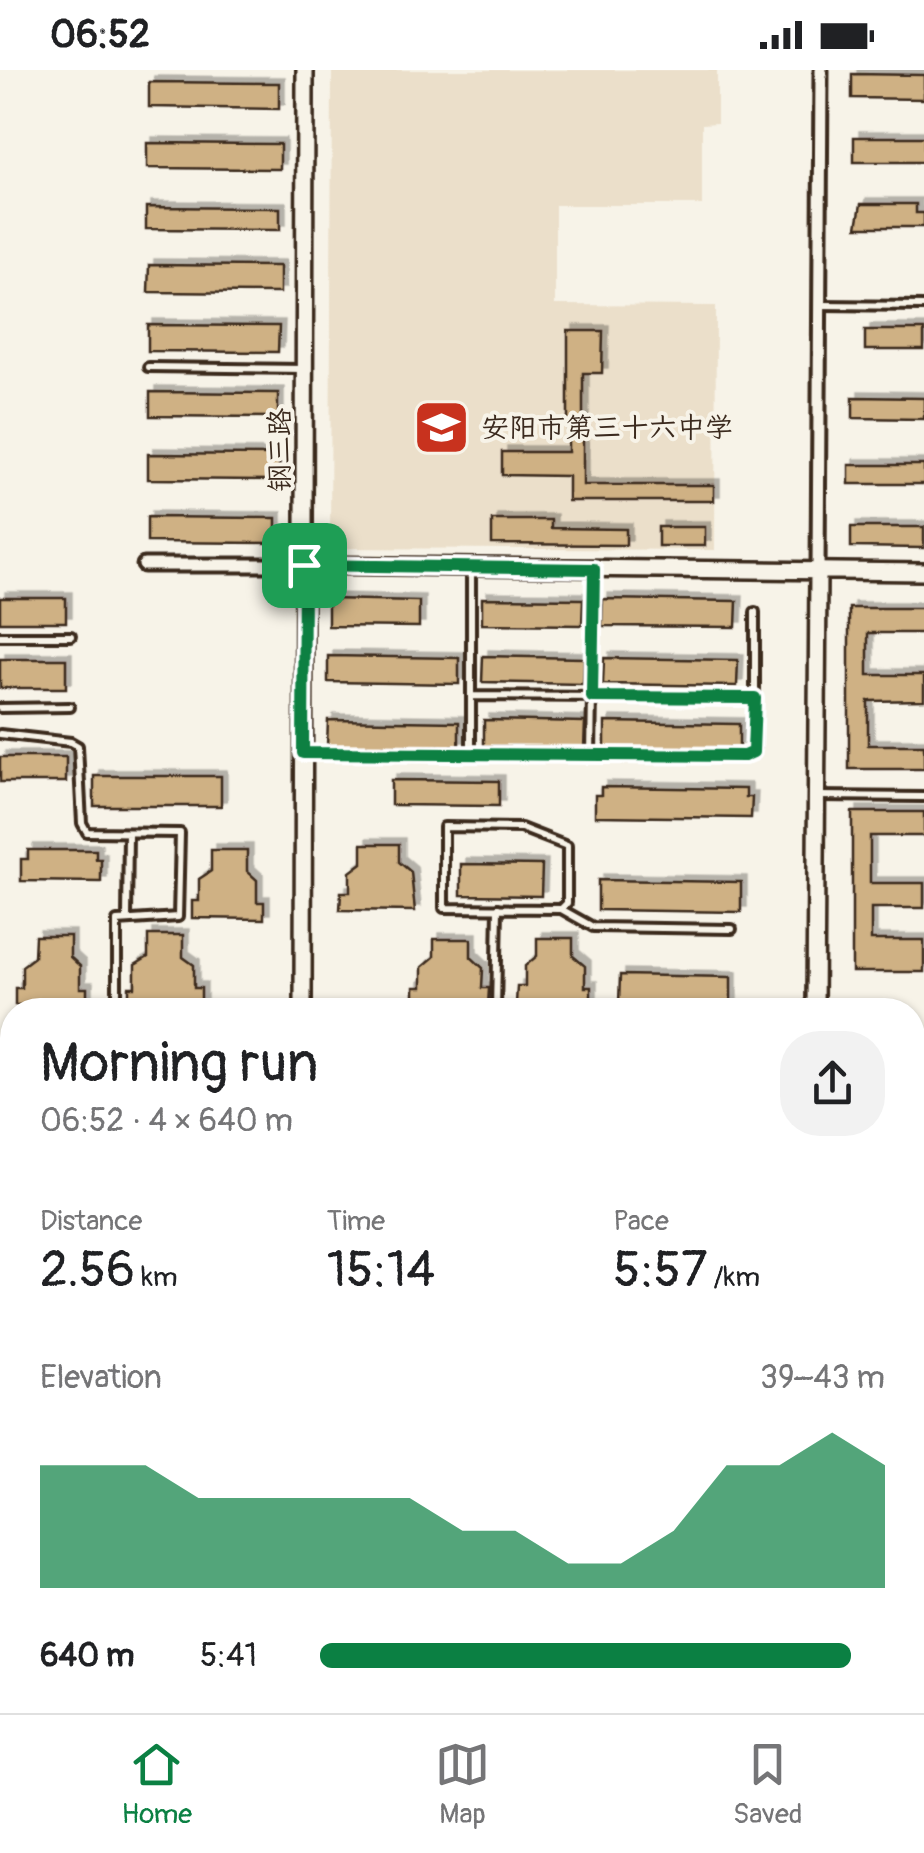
<!DOCTYPE html>
<meta charset="utf-8">
<style>
body{margin:0;font-family:Pangolin,"LXGW WenKai TC",sans-serif;background:#f2f2f2;color:#202124;height:100vh;display:flex;flex-direction:column;font-size:38px;white-space:nowrap}
*{box-sizing:border-box;margin:0}
p{font-size:32px;color:#757577}
.icon{flex:none;width:55px;height:55px;fill:none;stroke:currentColor;stroke-width:2;stroke-linecap:round;stroke-linejoin:round}
.map{position:relative;flex:1;overflow:hidden}
.side{position:absolute;left:0px;top:928px;width:925px;height:718px;display:flex;flex-direction:column;background:#fff;border-radius:40px 40px 0 0;box-shadow:0 2px 8px #0004}
.side>*{flex:none}
.pin{position:absolute;display:grid;place-items:center;width:85px;height:85px;color:#fff;margin:-42px;border-radius:20px;box-shadow:0 5px 15px #0006}
.round{display:grid;place-items:center;flex:none;width:105px;height:105px;border-radius:40px;background:#f2f2f2}
.head{display:flex;align-items:center;justify-content:space-between;height:170px;padding:0 40px}
h1{font-size:55px;font-weight:600;line-height:75px}
.figures{display:grid;grid-template-columns:repeat(3,1fr);gap:15px;height:170px;padding:10px 40px}
.figures div{display:grid;align-content:center}
.figures b{font-size:50px;font-weight:600}
.figures small{font-size:28px;font-weight:400}
.figures p{font-size:28px}
.chart{height:280px;padding:20px 40px}
.chart p{display:flex;justify-content:space-between}
.chart svg{width:100%;height:180px;margin-top:10px;fill:#0b8043;opacity:.7}
ul{padding:0 40px;list-style:none;font-size:32px}
li{display:grid;grid-template-columns:160px 120px 1fr;align-items:center;height:75px}
li i{height:25px;border-radius:12px;background:#0b8043}
.status{display:flex;justify-content:space-between;align-items:center;height:70px;padding:0 50px;background:#fff;direction:ltr}
.status svg{height:28px;fill:currentColor}
.tabs{display:flex;justify-content:space-around;align-items:center;height:140px;border-top:2px solid #e0e0e0;background:#fff;font-size:28px;color:#757577}
.tabs a{display:grid;justify-items:center;gap:5px}
.tabs .current{color:#0b8043}
.map>svg:first-child{display:block}
.built{fill:#ebdfca}
.building{fill:#cfb184;stroke:#3b2a1e;stroke-width:2.5;filter:url(#shadow)}
.lines{fill:none;stroke-linecap:round;stroke-linejoin:round}
.lane-casing{stroke:#3b2a1e;stroke-width:14}
.street-casing{stroke:#3b2a1e;stroke-width:19}
.secondary-casing{stroke:#3b2a1e;stroke-width:22}
.primary-casing{stroke:#3b2a1e;stroke-width:25}
.lane{stroke:#f7f3e8;stroke-width:6}
.street{stroke:#f7f3e8;stroke-width:11}
.secondary{stroke:#f7f3e8;stroke-width:15}
.primary{stroke:#f7f3e8;stroke-width:18}
.route-casing{stroke:#fff;stroke-width:20}
.route{stroke:#0b8043;stroke-width:12}
.labels{text-anchor:middle;stroke-width:8;stroke-linejoin:round;paint-order:stroke}
.poi-label{font-size:28px;fill:#3b2a1e;stroke:#f7f3e8;text-anchor:start}
.street-label{font-size:28px;fill:#3b2a1e;stroke:#f7f3e8}
</style>
<div class="status"><b>06:52</b><svg viewBox="0 0 49 12"><path d="M0 12V9h3v3zM5 12V6h3v6zM10 12V3h3v9zM15 12V0h3v12zM26 1h20v11H26zM47 4h2v5h-2z"/></svg></div>
<div class="map">
<svg width="924" height="1643" viewBox="0 0 924 1643">
<defs>
<filter id="shadow"><feDropShadow dx="5.5" dy="-5.5" stdDeviation="0" flood-color="#0004"/></filter>
</defs>
<rect width="100%" height="100%" fill="#f7f3e8"/>
<filter id="ink" filterUnits="userSpaceOnUse"><feTurbulence type="fractalNoise" baseFrequency=".01" numOctaves="2"/><feDisplacementMap in="SourceGraphic" scale="20" xChannelSelector="R" yChannelSelector="G"/><feConvolveMatrix kernelMatrix="1 2 1 2 8 2 1 2 1" color-interpolation-filters="sRGB"/></filter>
<g filter="url(#ink)">
<path class="built" d="M 332,0 L 717,0 L 717,53 L 702,54 L 702,135 L 555,135 L 555,235 L 716,236 L 715,480 L 330,478 Z"/>
<path class="building" d="M 852,4 L 924,5 L 924,29 L 852,28 Z
M 149,12 L 279,13 L 279,39 L 149,37 Z
M 854,67 L 924,67 L 924,92 L 854,92 Z
M 147,73 L 280,74 L 280,99 L 147,98 Z
M 861,134 L 916,134 L 916,143 L 924,143 L 924,157 L 857,157 Z
M 146,137 L 280,138 L 280,160 L 146,159 Z
M 149,195 L 280,196 L 280,223 L 148,222 Z
M 148,255 L 279,256 L 278,282 L 148,281 Z
M 865,260 L 924,260 L 924,280 L 865,280 Z
M 568,261 L 603,261 L 602,303 L 583,303 L 583,415 L 714,415 L 714,431 L 568,431 L 568,406 L 502,405 L 502,382 L 568,382 Z
M 150,322 L 278,323 L 278,347 L 150,346 Z
M 853,327 L 924,328 L 924,349 L 853,348 Z
M 148,384 L 279,385 L 279,410 L 148,409 Z
M 849,395 L 924,395 L 924,414 L 849,414 Z
M 147,447 L 276,448 L 276,473 L 147,472 Z
M 492,450 L 551,450 L 551,458 L 626,459 L 626,475 L 492,474 Z
M 658,457 L 705,457 L 705,476 L 658,476 Z
M 851,457 L 924,457 L 924,478 L 851,477 Z
M 0,528 L 66,528 L 66,552 L 0,552 Z
M 482,528 L 583,529 L 582,555 L 482,554 Z
M 328,529 L 419,531 L 419,557 L 328,556 Z
M 603,529 L 737,531 L 736,557 L 602,556 Z
M 849,538 L 924,538 L 924,563 L 868,563 L 868,605 L 924,605 L 924,630 L 868,631 L 868,675 L 924,675 L 924,699 L 849,699 Z
M 328,586 L 459,588 L 459,614 L 328,612 Z
M 483,586 L 584,588 L 583,614 L 482,612 Z
M 604,588 L 738,590 L 737,616 L 603,614 Z
M 0,589 L 66,589 L 66,618 L 0,618 Z
M 328,650 L 459,652 L 459,677 L 327,676 Z
M 484,650 L 585,652 L 584,678 L 484,676 Z
M 605,652 L 739,654 L 739,679 L 605,678 Z
M 0,687 L 66,687 L 66,712 L 0,712 Z
M 94,706 L 221,706 L 221,736 L 94,736 Z
M 391,710 L 499,711 L 499,736 L 391,735 Z
M 601,717 L 746,719 L 746,727 L 752,727 L 751,748 L 595,746 L 595,725 L 601,725 Z
M 852,742 L 924,742 L 924,766 L 870,766 L 870,813 L 924,813 L 924,838 L 871,838 L 871,870 L 924,870 L 924,902 L 852,902 Z
M 362,774 L 399,774 L 399,792 L 411,802 L 415,841 L 340,840 L 341,822 L 350,822 L 350,802 L 362,793 Z
M 28,780 L 96,780 L 96,789 L 101,789 L 101,812 L 21,811 L 21,789 L 28,789 Z
M 211,780 L 247,780 L 247,801 L 257,810 L 257,832 L 264,832 L 264,849 L 192,848 L 192,831 L 199,831 L 199,809 L 211,801 Z
M 461,794 L 542,795 L 541,826 L 461,825 Z
M 598,810 L 741,812 L 741,842 L 598,840 Z
M 148,865 L 183,865 L 183,887 L 194,895 L 194,918 L 201,918 L 201,934 L 129,934 L 129,917 L 135,917 L 135,895 L 148,887 Z
M 35,866 L 70,866 L 70,887 L 80,896 L 80,918 L 87,918 L 87,935 L 15,935 L 15,918 L 22,918 L 22,896 L 34,887 Z
M 537,868 L 573,868 L 573,886 L 585,896 L 585,917 L 591,917 L 591,935 L 516,934 L 517,916 L 525,916 L 525,896 L 537,886 Z
M 434,869 L 471,869 L 471,887 L 483,898 L 482,918 L 489,918 L 488,936 L 414,935 L 414,917 L 422,917 L 422,897 L 434,887 Z
M 620,905 L 731,907 L 731,935 L 619,934 Z
M 0,1626 L 12,1626 L 12,1632 L 94,1632 L 94,1643 L 0,1643 Z
M 138,1632 L 274,1632 L 274,1643 L 138,1643 Z"/>
<g class="lines">
<defs>
<path id="lane" d="M 820,235 L 924,236
M 148,297 L 303,299
M 0,566 L 71,566
M 471,626 L 755,628
M 0,638 L 70,637
M 0,664 L 71,672 L 78,676 L 82,753 L 87,762 L 180,763 L 178,847 L 117,851 L 117,924 L 113,940
M 305,683 L 744,686 L 753,682 L 755,674 L 755,542
M 471,684 L 471,500
M 591,685 L 594,501
M 816,726 L 924,727
M 444,757 L 521,758 L 567,776 L 567,833 L 561,839 L 444,838 Z
M 561,839 L 593,857 L 732,859
M 127,848 L 128,763
M 496,940 L 498,838
M 0,1252 L 12,1252
M 0,1524 L 12,1524
M 119,1643 L 119,1632"/>
<path id="street" d="M 144,495 L 304,495
M 818,502 L 821,0
M 0,979 L 12,980
M 912,1544 L 924,1544
M 735,1643 L 735,1632
M 829,1643 L 829,1632"/>
<path id="secondary" d="M 304,495 L 924,502
M 303,940 L 305,0
M 815,940 L 818,502
M 300,1643 L 300,1632"/>
<path id="primary" d="M 0,1002 L 12,1002
M 912,1007 L 924,1007
M 0,1024 L 12,1024
M 912,1029 L 924,1030"/>
</defs>
<use href="#lane" class="lane-casing"/>
<use href="#street" class="street-casing"/>
<use href="#secondary" class="secondary-casing"/>
<use href="#primary" class="primary-casing"/>
<use href="#lane" class="lane"/>
<use href="#street" class="street"/>
<use href="#secondary" class="secondary"/>
<use href="#primary" class="primary"/>
</g>
</g>
<g class="lines" filter="url(#ink)">
<defs>
<path id="route" d="M 304,495 L 594,499 L 592,627 L 755,628 L 753,682 L 744,686 L 303,683 Z"/>
</defs>
<use href="#route" class="route-casing"/>
<use href="#route" class="route"/>
</g>
<defs>
<symbol id="school-square" viewBox="-11 -11 22 22"><rect x="-9" y="-9" width="18" height="18" rx="4" fill="#c8321e" stroke="#f7f3e8"/><path d="M0-5L7-2L0 1L-7-2ZM-4 1L0 2.5L4 1V4Q0 6-4 4Z" fill="#fff"/></symbol>
</defs>
<g fill-rule="evenodd">
<use href="#school-square" x="410" y="326" width="63" height="63"/>
</g>
<g class="labels">
<g class="poi-label">
<text x="481" y="367">安阳市第三十六中学</text>
</g>
<g class="street-label">
<text transform="translate(279 380) rotate(-90)" y="10">钢三路</text>
</g>
</g>
</svg>
<div class="pin" style="left:304px;top:495px;background:#1e9e55"><svg class="icon" aria-label="arrive" viewBox="0 0 24 24"><path d="M6 21V4h12l-3 4 3 4H6"/></svg></div>
<section class="side">
<div class="head"><div><h1>Morning run</h1><p>06:52 · 4 × 640 m</p></div><a class="round"><svg class="icon" aria-label="share" viewBox="0 0 24 24"><path d="M12 15V3M7 8l5-5 5 5M5 13v7h14v-7"/></svg></a></div>
<div class="figures">
<div><p>Distance</p><b>2.56<small> km</small></b></div>
<div><p>Time</p><b>15:14</b></div>
<div><p>Pace</p><b>5:57<small> /km</small></b></div>
</div>
<div class="chart"><p><span>Elevation</span>39–43 m</p>
<svg viewBox="0 0 160 44" preserveAspectRatio="none"><path d="M0 44V14L10 14L20 14L30 22L40 22L50 22L60 22L70 22L80 30L90 30L100 38L110 38L120 30L130 14L140 14L150 6L160 14V44z"/></svg>
</div>
<ul>
<li><b>640 m</b>5:41<i style="width:94%"></i></li>
</ul>
</section>
</div>
<nav class="tabs">
<a class="current"><svg class="icon" aria-label="home" viewBox="0 0 24 24"><path d="M3 11l9-7 9 7M6 9v11h12V9"/></svg>Home</a>
<a><svg class="icon" aria-label="map" viewBox="0 0 24 24"><path d="M3 6l6-2 6 2 6-2v14l-6 2-6-2-6 2zM9 4v14M15 6v14"/></svg>Map</a>
<a><svg class="icon" aria-label="saved" viewBox="0 0 24 24"><path d="M7 4h10v16l-5-4-5 4z"/></svg>Saved</a>
</nav>
